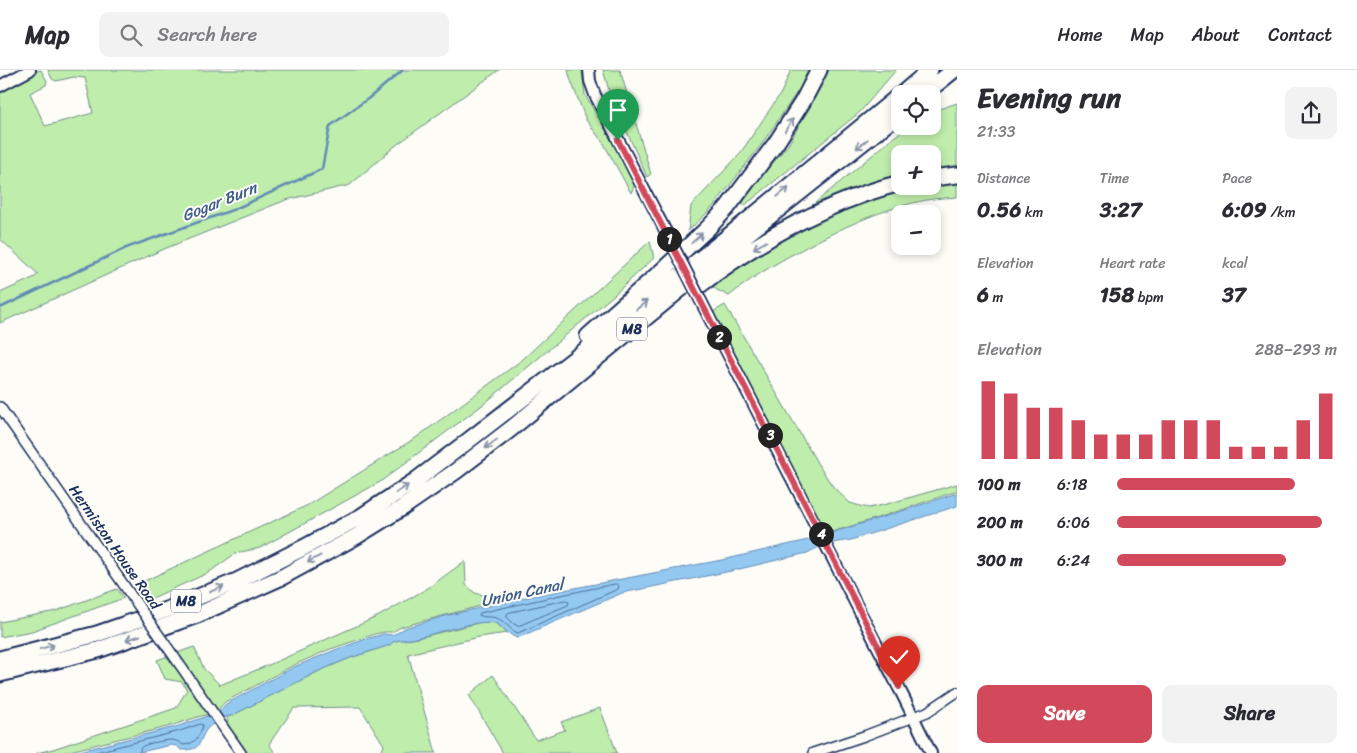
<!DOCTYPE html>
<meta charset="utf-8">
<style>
body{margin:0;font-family:Sriracha,sans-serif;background:#f2f2f3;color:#2b2b33;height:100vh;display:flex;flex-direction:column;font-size:19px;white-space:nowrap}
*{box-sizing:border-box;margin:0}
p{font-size:16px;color:#7c7c81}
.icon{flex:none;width:28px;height:28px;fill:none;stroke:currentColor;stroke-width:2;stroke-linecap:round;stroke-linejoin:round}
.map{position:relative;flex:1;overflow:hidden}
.details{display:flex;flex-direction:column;background:#fff;width:400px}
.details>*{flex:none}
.controls{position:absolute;left:891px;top:15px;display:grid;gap:10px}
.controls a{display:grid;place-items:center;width:50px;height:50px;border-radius:10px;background:#fff;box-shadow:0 2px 8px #0003;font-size:25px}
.pin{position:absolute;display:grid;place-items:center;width:42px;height:42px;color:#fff;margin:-51px -21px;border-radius:50% 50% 50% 0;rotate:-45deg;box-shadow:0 0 5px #0007}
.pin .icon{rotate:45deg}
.km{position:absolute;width:25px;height:25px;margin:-12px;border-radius:50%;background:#222;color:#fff;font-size:14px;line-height:25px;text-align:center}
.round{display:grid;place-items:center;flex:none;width:52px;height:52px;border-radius:10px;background:#f2f2f3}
.head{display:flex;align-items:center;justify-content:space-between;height:85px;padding:0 20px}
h1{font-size:28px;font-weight:700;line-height:38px}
.stats{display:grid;grid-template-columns:repeat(3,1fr);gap:8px;height:85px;padding:5px 20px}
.stats div{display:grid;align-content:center}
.stats b{font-size:21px;font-weight:700}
.stats small{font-size:14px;font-weight:400}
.stats p{font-size:14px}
.chart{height:140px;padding:10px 20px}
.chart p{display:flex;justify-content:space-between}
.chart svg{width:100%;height:90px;margin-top:5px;stroke:#d1495b;stroke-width:6}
.primary-button{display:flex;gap:10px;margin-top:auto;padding:10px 20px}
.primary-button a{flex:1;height:58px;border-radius:10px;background:#d1495b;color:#fff;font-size:20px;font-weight:700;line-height:58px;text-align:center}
.primary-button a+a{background:#f2f2f3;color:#2b2b33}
ul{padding:0 20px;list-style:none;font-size:16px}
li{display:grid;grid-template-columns:80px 60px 1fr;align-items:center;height:38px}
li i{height:12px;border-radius:6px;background:#d1495b}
header{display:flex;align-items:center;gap:30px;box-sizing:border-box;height:70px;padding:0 25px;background:#fff;border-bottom:1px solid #e1e1e2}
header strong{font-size:24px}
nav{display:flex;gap:28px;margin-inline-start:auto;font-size:18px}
.search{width:350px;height:45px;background:#f2f2f3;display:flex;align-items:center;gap:12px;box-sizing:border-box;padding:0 18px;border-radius:10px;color:#7c7c81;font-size:19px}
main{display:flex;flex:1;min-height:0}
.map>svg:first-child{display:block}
.green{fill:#bfedab;stroke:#6d8e84}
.water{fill:#93c9f1;stroke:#638bb6}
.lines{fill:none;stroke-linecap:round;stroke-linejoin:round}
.shore{stroke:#4b6d99;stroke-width:1}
.stream{stroke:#638bb6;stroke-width:2.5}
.minor-casing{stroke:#1b2f5e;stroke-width:12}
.tertiary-casing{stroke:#1b2f5e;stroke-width:14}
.motorway-casing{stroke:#1b2f5e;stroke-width:19}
.minor{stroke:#fdfcf7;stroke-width:9}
.tertiary{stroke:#fdfcf7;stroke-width:10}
.motorway{stroke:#fdfcf7;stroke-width:15}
.minor-bridge-casing{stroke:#1b2f5e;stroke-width:12;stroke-linecap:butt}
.tertiary-bridge-casing{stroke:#1b2f5e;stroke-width:14;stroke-linecap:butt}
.minor-bridge{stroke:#fdfcf7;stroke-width:9}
.tertiary-bridge{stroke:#fdfcf7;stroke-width:10}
.oneway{stroke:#8c96aa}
.route-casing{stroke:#fff;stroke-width:10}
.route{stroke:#d1495b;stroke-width:6}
.labels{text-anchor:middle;stroke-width:4;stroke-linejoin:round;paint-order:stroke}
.shield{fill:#fdfcf7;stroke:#5f6c8c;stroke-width:1}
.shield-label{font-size:14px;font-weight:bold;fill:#1b2f5e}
.street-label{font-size:15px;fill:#1b2f5e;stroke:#fdfcf7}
.water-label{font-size:16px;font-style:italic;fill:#3f5d8a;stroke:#fdfcf7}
</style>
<header>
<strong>Map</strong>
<div class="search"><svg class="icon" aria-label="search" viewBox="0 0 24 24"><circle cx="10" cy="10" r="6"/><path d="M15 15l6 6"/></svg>Search here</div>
<nav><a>Home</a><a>Map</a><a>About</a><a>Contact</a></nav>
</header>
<main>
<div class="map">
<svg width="957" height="683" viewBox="0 0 957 683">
<rect width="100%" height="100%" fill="#fdfcf7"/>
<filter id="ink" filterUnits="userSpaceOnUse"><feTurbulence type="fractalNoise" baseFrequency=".02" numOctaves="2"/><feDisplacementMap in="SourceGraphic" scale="10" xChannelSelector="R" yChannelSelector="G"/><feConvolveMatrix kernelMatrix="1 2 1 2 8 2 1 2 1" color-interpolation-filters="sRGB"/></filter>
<g filter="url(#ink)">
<path class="green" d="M 41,0 L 47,11 L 46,15 L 30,23 L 45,56 L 93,43 L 85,8 L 74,7 L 56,11 L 52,9 L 48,0 L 499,0 L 395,76 L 350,115 L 286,130 L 164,179 L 0,253 L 0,223 L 35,207 L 38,204 L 0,169 L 0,19 L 36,1 Z
M 568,0 L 582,0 L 585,25 L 612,70 L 634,116 L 631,123 L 604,74 L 586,50 L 570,8 Z
M 603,0 L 620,0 L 651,104 L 647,107 L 610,24 Z
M 791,0 L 808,0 L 800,18 L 761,75 L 713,137 L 688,161 L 691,136 L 739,85 L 781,23 Z
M 829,0 L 896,0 L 860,42 L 744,136 L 743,133 L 747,123 L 788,75 L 821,17 Z
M 957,33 L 957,97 L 933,100 L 932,84 L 900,84 L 900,108 L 809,141 L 809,138 L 894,67 L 909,56 L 932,56 L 933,41 Z
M 957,105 L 957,127 C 947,128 936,128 927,130 C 882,138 839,159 799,181 C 774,194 751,208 729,226 L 717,220 L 705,211 L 808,147 L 900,116 L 932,116 L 933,108 Z
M 650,171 L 654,188 L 615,224 L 485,333 L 380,412 L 260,478 L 236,483 L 208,503 L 150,529 L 140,513 L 308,435 L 417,367 L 522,290 Z
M 725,235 L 819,396 L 834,418 L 850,433 L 860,436 L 869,438 L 887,434 L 957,414 L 957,421 L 884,446 L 825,464 L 711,243 Z
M 465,491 L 466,515 L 475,523 L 503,530 L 419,552 L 401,557 L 392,562 L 385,562 L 375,564 L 328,580 L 294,595 L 225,632 L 219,639 L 211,644 L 201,646 L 167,657 L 62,683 L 37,683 L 53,679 L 176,638 L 187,620 L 182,612 L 165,609 L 157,590 L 194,577 L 204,599 L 220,615 L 271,594 L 379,546 L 428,518 Z
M 117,519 L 124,528 L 32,561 L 0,567 L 0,552 L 56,541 Z
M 482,552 L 495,553 L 507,563 L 479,567 L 408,584 L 436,683 L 381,683 L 384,675 L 360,637 L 294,638 L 269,674 L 275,683 L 248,683 L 228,655 L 227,647 L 233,645 L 319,601 L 350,588 L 390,575 L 394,571 L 400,570 L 413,569 Z
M 493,605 L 536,670 L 565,660 L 561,652 L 600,638 L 617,683 L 503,683 L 469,625 Z"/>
<path class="water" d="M 957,423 L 957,436 L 851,470 L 825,474 L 807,483 L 731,501 L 622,523 L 517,568 C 508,565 502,555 495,553 C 480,548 433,565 415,568 C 409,570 402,569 396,571 C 392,572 393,572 390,575 L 350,588 L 319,601 L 233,645 C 225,647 213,652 207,659 C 197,672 204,680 181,680 L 177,676 L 171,675 L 136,683 L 72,683 L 179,656 L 219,642 L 226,634 L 294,597 L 335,580 L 369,568 L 384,564 L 392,565 L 397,563 L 405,558 L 445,546 L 522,528 L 727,489 L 808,470 L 893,444 Z"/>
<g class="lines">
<path class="shore" d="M 616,514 L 619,516 L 618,519 L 518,563 C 509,560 505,550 496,548 C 490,546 484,548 479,545 L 480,543 L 484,542 L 561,525 Z
M 566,530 L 569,532 L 568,535 L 518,556 L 514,554 L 506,546 L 508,543 Z
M 92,683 L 180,661 L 200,654 L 203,655 C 199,666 196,674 183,675 C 180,672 177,671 172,670 C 166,670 149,673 143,676 C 140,678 140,679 140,683"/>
<path class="stream" d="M 0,238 L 126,178 L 235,139 L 322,99 L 330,56 L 369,28 L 403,0"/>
<defs>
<path id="minor" d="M 0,337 L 128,521
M 180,595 L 241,683
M 813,683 L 864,666 L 927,642 L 957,622"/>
<path id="tertiary" d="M 589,0 L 590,11 L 595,25 L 665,160
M 0,16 L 30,0
M 709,247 L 904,628 L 931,683"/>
<path id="motorway" d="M 902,24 L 930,0
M 924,24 L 954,0
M 932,108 L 957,105
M 700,215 C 759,170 827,132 900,113
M 588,266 L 665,198 L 707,159 L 727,138 L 776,73 L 803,31 L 819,0
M 0,589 L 97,564 L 169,539 L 237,511 L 303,478 L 362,446 L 415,411 L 464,374 L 591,276 L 725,169 L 900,25
M 0,604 L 98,580 L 197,545 L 282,507 L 357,466 L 402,438 L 456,401 L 512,358 L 746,165 L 900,43"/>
</defs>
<use href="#minor" class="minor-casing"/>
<use href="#tertiary" class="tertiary-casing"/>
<use href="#motorway" class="motorway-casing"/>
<use href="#minor" class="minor"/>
<use href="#tertiary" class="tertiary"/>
<use href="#motorway" class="motorway"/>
<defs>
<path id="minor-bridge" d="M 128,521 L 180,595"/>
<path id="tertiary-bridge" d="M 665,160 L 709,247"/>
</defs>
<use href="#minor-bridge" class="minor-bridge-casing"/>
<use href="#tertiary-bridge" class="tertiary-bridge-casing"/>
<use href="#minor-bridge" class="minor-bridge"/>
<use href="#tertiary-bridge" class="tertiary-bridge"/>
</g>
<defs><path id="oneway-shaft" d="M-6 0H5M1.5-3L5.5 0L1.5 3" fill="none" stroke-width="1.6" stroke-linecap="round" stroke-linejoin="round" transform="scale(1.25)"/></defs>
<g class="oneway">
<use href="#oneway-shaft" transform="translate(789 55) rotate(-57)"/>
<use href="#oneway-shaft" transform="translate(862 74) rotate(141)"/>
<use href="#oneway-shaft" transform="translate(783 122) rotate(-39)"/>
<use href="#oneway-shaft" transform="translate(697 168) rotate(-43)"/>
<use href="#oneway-shaft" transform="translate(760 175) rotate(150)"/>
<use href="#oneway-shaft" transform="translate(642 235) rotate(-39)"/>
<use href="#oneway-shaft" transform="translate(491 374) rotate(143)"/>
<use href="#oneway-shaft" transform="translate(402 419) rotate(-33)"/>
<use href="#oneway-shaft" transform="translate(314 489) rotate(152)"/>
<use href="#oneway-shaft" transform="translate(217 519) rotate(-23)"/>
<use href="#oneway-shaft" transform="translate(133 568) rotate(161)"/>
<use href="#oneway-shaft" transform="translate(47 577) rotate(-15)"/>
</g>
</g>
<g class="lines" filter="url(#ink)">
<defs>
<path id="route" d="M 618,70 L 899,617"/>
</defs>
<use href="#route" class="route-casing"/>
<use href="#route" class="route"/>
</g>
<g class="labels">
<g class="shield">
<rect x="617" y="247.5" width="30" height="23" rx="4"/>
<rect x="171" y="519.5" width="30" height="23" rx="4"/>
</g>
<g class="shield-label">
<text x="632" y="264">M8</text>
<text x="186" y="536">M8</text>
</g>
<g class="street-label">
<text transform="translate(115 477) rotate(55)" y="5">Hermiston House Road</text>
</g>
<g class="water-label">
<text transform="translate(219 131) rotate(-22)" y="6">Gogar Burn</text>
<text transform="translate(522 522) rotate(-12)" y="6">Union Canal</text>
</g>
</g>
</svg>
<div class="controls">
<a><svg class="icon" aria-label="locate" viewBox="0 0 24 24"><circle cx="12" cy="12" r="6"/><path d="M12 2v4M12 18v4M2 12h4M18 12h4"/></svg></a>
<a>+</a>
<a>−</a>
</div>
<div class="pin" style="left:618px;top:70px;background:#1e9e55"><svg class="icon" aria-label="arrive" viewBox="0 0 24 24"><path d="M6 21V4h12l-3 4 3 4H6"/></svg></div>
<div class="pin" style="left:899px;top:617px;background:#d93025"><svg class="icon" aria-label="check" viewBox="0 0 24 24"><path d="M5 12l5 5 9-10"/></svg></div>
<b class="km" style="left:669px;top:169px">1</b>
<b class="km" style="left:719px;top:267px">2</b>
<b class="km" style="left:770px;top:365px">3</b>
<b class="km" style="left:821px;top:464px">4</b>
</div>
<section class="details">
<div class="head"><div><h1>Evening run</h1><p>21:33</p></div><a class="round"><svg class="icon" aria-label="share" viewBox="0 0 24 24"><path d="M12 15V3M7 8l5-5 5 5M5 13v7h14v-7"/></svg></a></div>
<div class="stats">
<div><p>Distance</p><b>0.56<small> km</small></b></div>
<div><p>Time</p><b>3:27</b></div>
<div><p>Pace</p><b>6:09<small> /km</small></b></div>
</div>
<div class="stats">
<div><p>Elevation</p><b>6<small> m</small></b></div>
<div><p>Heart rate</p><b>158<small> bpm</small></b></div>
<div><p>kcal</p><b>37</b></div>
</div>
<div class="chart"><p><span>Elevation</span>288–293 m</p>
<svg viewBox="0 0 160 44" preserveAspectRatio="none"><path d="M5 44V6M15 44V12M25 44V19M35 44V19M45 44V25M55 44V32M65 44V32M75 44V32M85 44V25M95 44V25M105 44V25M115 44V38M125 44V38M135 44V38M145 44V25M155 44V12"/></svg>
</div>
<ul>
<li><b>100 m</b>6:18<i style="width:81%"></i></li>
<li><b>200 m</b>6:06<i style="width:93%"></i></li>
<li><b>300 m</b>6:24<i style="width:77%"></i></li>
</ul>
<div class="primary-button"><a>Save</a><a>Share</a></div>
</section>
</main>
